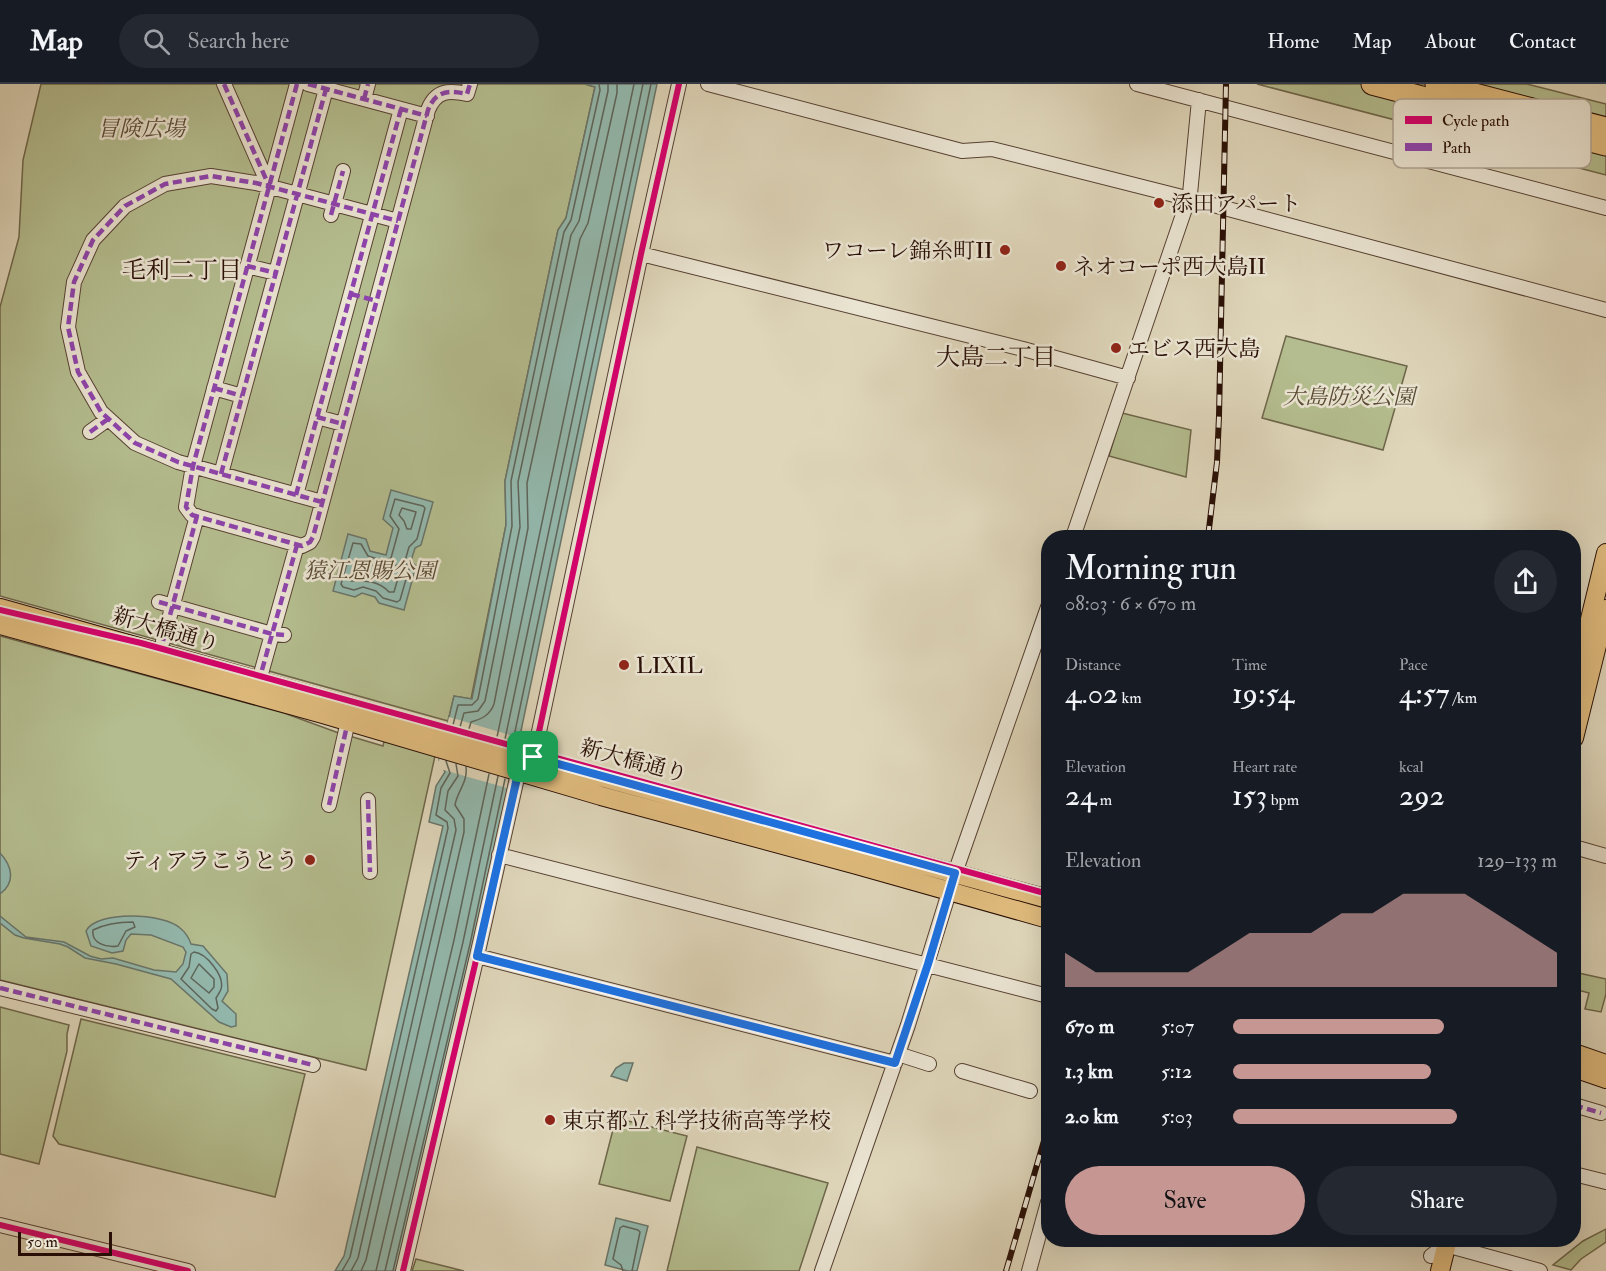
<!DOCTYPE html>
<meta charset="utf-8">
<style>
body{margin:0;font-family:"IM FELL Double Pica","Noto Serif JP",serif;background:#242831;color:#f1f3f6;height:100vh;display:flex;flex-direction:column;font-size:22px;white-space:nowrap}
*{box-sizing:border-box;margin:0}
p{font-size:20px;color:#9ea1a6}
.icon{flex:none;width:33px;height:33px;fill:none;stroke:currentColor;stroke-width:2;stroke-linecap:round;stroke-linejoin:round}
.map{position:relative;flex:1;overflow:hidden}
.drawer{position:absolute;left:1041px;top:446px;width:540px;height:717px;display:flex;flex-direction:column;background:#171b24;border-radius:24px;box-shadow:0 6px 24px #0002}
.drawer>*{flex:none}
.scale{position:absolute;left:18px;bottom:15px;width:94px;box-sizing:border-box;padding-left:6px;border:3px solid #290f05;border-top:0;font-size:16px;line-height:21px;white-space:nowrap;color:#290f05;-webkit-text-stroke:4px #eae4d2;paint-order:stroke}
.pin{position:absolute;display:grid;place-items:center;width:51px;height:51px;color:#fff;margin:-26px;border-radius:12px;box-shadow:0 3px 9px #0006}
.round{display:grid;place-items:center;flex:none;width:63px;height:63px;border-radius:32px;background:#242831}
.summary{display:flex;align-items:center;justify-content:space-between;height:102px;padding:0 24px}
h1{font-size:33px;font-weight:600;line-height:45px}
.metrics{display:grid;grid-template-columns:repeat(3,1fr);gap:9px;height:102px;padding:6px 24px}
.metrics div{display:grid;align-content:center}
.metrics b{font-size:30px;font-weight:600}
.metrics small{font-size:16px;font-weight:400}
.metrics p{font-size:16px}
.chart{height:168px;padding:12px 24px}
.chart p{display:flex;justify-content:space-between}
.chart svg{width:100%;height:108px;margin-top:6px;fill:#c59692;opacity:.7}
.action{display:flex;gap:12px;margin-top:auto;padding:12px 24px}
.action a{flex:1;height:69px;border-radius:36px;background:#c59692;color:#111;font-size:24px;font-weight:600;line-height:69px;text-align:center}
.action a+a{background:#242831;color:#f1f3f6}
ul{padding:0 24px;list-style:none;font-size:20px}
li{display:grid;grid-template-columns:96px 72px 1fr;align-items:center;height:45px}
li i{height:15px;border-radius:8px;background:#c59692}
header{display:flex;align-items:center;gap:36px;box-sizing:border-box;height:84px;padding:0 30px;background:#171b24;border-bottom:2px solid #363941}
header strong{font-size:28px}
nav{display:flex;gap:33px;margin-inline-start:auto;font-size:21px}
.search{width:420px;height:54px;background:#242831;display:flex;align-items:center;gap:15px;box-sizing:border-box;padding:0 21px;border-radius:33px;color:#9ea1a6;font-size:22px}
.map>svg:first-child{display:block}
.green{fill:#b4bd8f;stroke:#6e664a;stroke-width:1.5}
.water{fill:#93b9ae;stroke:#69756a;stroke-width:1.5}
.pier{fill:#dfd6ba}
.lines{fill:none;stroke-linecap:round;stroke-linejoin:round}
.shore{stroke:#5e645a;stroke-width:1.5}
.minor-casing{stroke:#564132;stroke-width:16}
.major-casing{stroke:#290f05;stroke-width:20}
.highway-casing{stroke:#290f05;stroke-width:23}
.minor{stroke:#eae4d2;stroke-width:14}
.major{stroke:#e0bb7d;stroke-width:18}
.highway{stroke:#e0bb7d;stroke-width:21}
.rail-casing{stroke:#290f05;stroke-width:6}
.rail{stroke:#eae4d2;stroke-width:4;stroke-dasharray:11;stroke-linecap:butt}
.quiet{stroke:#8e44ad;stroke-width:4.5;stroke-dasharray:9 4.5;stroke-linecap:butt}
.cycleway-casing{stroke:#eae4d2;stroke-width:10}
.cycleway{stroke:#d6006c;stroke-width:6}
.route-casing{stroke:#fff;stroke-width:12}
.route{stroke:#1a73e8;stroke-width:8}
.poi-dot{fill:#8f2418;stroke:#eae4d2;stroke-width:2}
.labels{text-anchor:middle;stroke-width:5;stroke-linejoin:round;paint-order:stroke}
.park-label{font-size:22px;font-style:italic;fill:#5a4c35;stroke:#eae4d2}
.poi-label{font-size:22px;fill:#290f05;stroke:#eae4d2;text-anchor:start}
.street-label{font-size:22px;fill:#290f05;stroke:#eae4d2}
.neighbourhood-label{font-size:24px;fill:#290f05;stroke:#eae4d2}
.key{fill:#eae4d2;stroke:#b0a494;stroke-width:1.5}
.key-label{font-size:16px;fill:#290f05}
</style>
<header>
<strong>Map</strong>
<div class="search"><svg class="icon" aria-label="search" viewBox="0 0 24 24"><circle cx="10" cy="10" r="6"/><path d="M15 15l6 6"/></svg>Search here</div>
<nav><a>Home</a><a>Map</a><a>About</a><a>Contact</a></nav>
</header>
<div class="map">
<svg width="1606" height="1187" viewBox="0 0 1606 1187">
<rect width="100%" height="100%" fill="#dfd6ba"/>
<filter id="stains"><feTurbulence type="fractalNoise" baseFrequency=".00333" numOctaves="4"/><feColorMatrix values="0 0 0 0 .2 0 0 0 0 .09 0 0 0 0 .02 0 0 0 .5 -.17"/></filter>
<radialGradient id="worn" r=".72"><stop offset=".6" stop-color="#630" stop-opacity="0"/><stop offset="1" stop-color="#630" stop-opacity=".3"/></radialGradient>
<path class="green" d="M 41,0 L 585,0 L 595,3 L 566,134 L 558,146 L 505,397 L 506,441 L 471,615 L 454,612 L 448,637 L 0,512 L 0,223 L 19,153 L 23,76 Z
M 1257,0 L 1527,0 L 1606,20 L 1606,91 Z
M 1286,252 L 1407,282 L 1383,366 L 1262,334 Z
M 1122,329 L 1191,346 L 1186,393 L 1109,372 Z
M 0,552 L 284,629 L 336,648 L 383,662 L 384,657 L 435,672 L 366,986 L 0,896 Z
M 1574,888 L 1606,895 L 1606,910 L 1601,928 L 1585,925 L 1589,909 L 1574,905 Z
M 0,923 L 69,941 L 67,950 L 67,967 L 39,1080 L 0,1070 Z
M 81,935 L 305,990 L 275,1113 L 59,1060 L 53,1052 Z
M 616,1034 L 687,1052 L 670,1117 L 599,1100 Z
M 697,1063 L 828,1099 L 799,1187 L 667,1187 Z
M 1606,1145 L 1606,1158 L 1581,1175 L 1571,1186 L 1553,1181 L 1583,1157 Z
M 416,1175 L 464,1187 L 412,1187 Z"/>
<path class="water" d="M 585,0 L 657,0 L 476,861 L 398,1187 L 335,1187 L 344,1172 L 443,742 L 429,738 L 436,702 L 445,688 L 439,676 L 454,612 L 472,615 L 506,441 L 505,397 L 558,146 L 566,134 L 595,3 Z
M 391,406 L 433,418 L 421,461 L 415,464 L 411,477 L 416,482 L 404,526 L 379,519 L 375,513 L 362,509 L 355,513 L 333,507 L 348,450 L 366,455 L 370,467 L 386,471 L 393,444 L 383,435 Z
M 0,769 C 12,782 16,798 0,810 Z
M 0,832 L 26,853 L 64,858 L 90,872 L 101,875 L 113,874 L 154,886 L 176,888 L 183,880 L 186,868 L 183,863 L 151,851 L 131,850 L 126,856 L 123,867 L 112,869 L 91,862 L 86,847 C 97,826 164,829 180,844 C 185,848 189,854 191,860 L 203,862 L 227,890 L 228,907 L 222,917 L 236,930 L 236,942 L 231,943 L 219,938 L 171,895 L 116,880 L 85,874 L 68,863 L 60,860 L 24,854 L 15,851 L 0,839 Z
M 624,979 L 633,979 L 627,997 L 611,992 L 616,984 Z
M 616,1134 L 648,1142 L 637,1187 L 628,1187 L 605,1181 Z"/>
<path class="pier" d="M 449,633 L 517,653 L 507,704 L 440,685 L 438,681 Z"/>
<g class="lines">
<path class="shore" d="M 395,415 L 423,422 L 425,424 L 417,455 L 409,463 L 405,477 L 409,485 L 400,516 L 397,518 L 383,514 L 376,507 L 363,503 L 354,506 L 343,503 L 341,500 L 353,459 L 361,460 L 368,472 L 384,477 L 391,474 L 399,445 L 390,432 Z
M 402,424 L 416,428 L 411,445 L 407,445 L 404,437 L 399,431 Z
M 358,475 L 366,480 L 383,484 L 398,481 L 400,487 L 394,508 L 389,508 C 378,496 365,497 351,497 L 355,477 Z
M 453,641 L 458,621 L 472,621 L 478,615 L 512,442 L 511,397 L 564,148 L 571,136 L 600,6 L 599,0
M 460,643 L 464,629 L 478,627 L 485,617 L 520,443 L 518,398 L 571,151 L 579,137 L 608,7 L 608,0
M 469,645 L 471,638 C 482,635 490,631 494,620 L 528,444 L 527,399 L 580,155 L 588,139 L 617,9 L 617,0
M 497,653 L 634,0
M 505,655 L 643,0
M 513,657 L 651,0
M 133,838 L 135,843 L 126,847 L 118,862 C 106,864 91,859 93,846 C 105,840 119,838 133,838 Z
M 194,868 C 206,869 225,892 221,905 C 220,908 218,911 216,914 L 218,924 L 216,927 L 212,925 L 181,895 L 189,883 L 191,870 Z
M 199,880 L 214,895 L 214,903 L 209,909 L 191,894 Z
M 342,1187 L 350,1173 L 448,744 L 447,738 L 436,731 L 441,704 L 450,689 L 446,677
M 351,1187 L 358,1174 L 456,746 L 454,735 L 445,726 L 448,707 L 458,692 L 456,680
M 361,1187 L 366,1176 L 464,748 L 464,735 L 455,721 C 457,708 468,698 466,683
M 376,1187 L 454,856 L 489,690
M 385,1187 L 463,858 L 498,692
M 393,1187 L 470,860 L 505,695
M 623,1187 L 621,1181 L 613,1175 L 620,1144 L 623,1142 L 638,1146 L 640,1148 L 632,1187"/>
<defs>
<path id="minor" d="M 224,0 L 269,102
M 297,0 L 193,382 L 186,423 L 192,431 L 302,462 L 310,458 L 313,453 L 428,26 C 436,6 449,6 467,10 L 470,0
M 308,0 L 427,32
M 708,0 L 962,67 L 992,65 L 1202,118 L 1606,226
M 1137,0 L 1606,124
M 364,15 L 368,0
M 331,131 L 343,87
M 641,170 L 1023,265 L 1128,294
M 247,182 L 276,189
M 214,304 L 242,312
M 317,333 L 343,340
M 90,348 L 108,335
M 221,390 L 326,5
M 296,411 L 401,25
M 322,418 L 178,378 L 135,359 L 101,328 L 78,288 L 68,243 L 74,198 L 93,156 L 125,122 L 165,100 L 211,92 L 256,99 L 398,137
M 1073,453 L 1190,110 L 1199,16
M 159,518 L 272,550 L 284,551
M 163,557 L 197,432
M 262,586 L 297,461
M 368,716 L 370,788
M 329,721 L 346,646
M 1574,763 L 1606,772
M 499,771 L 1048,912
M 477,872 L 895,979
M 0,904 L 313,981
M 898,970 L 929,980
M 962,987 L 1030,1007
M 1574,1021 L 1601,1029
M 1574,1090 L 1606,1098
M 0,1141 L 188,1187
M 1431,1172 L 1446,1161 L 1540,1187
M 403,1187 L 477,872 L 517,694 L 533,673 L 537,657 L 641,170 L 679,0
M 822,1187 L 908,941 L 955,789 L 1048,523
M 1029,1187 L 1048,1118"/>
<path id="major" d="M 0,524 L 601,693 L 1048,815
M 0,541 L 323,630 L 601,712 L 857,781 L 1048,835
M 1574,601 L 1606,469
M 1574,654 L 1606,525
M 1574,969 L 1606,980
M 1574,984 L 1606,995
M 1440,1187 L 1448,1155"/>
<path id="highway" d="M 1372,0 L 1606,61
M 1436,0 L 1606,44"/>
</defs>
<use href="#minor" class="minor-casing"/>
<use href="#major" class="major-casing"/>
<use href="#highway" class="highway-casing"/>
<use href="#minor" class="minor"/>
<use href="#major" class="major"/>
<use href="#highway" class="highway"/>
<defs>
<path id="rail" d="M 1208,453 L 1217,378 L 1219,332 L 1226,0
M 1006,1187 L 1048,1043"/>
</defs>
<use href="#rail" class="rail-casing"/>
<use href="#rail" class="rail"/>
<path class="quiet" d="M 224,0 L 269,102
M 297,0 L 193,382 L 186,423 L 192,431 L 302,462 L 310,458 L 313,453 L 428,26 C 436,6 449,6 467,10 L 470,0
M 308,0 L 427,32
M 364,15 L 368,0
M 331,131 L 343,87
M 247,182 L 276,189
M 351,210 L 377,217
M 214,304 L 242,312
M 317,333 L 343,340
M 90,348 L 108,335
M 221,390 L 326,5
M 296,411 L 401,25
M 322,418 L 178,378 L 135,359 L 101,328 L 78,288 L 68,243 L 74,198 L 93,156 L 125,122 L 165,100 L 211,92 L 256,99 L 398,137
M 159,518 L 272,550 L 284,551
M 163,557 L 197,432
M 262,586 L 297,461
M 368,716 L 370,788
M 329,721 L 346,646
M 0,904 L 313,981
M 1574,1021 L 1601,1029"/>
<defs>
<path id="cycleway" d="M 0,526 L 141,559 L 1048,810
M 0,1141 L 188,1187
M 403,1187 L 477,872 L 517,694 L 533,673 L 537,657 L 641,170 L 679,0"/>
</defs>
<use href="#cycleway" class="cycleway-casing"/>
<use href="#cycleway" class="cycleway"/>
</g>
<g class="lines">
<defs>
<path id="route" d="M 533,673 L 955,789 L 928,880 L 895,979 L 477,872 L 517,694 Z"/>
</defs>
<use href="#route" class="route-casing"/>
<use href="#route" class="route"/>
</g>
<g class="poi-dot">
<circle cx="1159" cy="119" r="6"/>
<circle cx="1005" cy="166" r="6"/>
<circle cx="1061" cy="182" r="6"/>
<circle cx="1116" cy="264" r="6"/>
<circle cx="624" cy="581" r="6"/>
<circle cx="310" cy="776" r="6"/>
<circle cx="550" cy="1036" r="6"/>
</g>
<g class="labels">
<g class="park-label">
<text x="141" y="52">冒険広場</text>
<text x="1349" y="320">大島防災公園</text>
<text x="370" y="494">猿江恩賜公園</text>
</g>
<g class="poi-label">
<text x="1171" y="127">添田アパート</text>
<text x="993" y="174" text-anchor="end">ワコーレ錦糸町II</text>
<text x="1073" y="190">ネオコーポ西大島II</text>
<text x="1128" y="272">エビス西大島</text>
<text x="636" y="589">LIXIL</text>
<text x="298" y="784" text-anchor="end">ティアラこうとう</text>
<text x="562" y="1044">東京都立 科学技術高等学校</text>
</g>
<g class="street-label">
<text transform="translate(166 545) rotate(16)" y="8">新大橋通り</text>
<text transform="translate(634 676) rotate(15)" y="8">新大橋通り</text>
</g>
<g class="neighbourhood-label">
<text x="182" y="194">毛利二丁目</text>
<text x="996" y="281">大島二丁目</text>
</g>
</g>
<rect x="1393" y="15" width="198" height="69" rx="9" class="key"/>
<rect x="1405" y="32" width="27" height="8" fill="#d6006c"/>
<rect x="1405" y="59" width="27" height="8" fill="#8e44ad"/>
<g class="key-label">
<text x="1442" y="42">Cycle path</text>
<text x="1442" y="69">Path</text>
</g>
<rect width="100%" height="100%" filter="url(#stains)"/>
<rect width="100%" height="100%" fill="url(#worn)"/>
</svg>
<div class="scale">50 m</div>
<div class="pin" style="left:533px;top:673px;background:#1e9e55"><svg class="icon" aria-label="arrive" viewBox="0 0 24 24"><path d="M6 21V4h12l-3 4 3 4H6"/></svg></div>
<section class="drawer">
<div class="summary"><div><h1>Morning run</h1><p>08:03 · 6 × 670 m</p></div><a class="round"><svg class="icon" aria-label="share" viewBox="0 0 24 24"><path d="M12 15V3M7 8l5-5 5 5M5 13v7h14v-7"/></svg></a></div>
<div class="metrics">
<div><p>Distance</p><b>4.02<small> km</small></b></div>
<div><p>Time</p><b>19:54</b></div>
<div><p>Pace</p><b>4:57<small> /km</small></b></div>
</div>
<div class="metrics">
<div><p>Elevation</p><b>24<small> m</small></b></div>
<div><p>Heart rate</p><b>153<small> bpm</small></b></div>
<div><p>kcal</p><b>292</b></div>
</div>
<div class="chart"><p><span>Elevation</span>129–133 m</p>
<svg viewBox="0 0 160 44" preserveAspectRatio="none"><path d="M0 44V30L10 38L20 38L30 38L40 38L50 30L60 22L70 22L80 22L90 14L100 14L110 6L120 6L130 6L140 14L150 22L160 30V44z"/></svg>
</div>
<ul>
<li><b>670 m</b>5:07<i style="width:65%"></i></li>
<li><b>1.3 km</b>5:12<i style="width:61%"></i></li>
<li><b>2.0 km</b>5:03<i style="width:69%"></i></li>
</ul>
<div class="action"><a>Save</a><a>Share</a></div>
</section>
</div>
